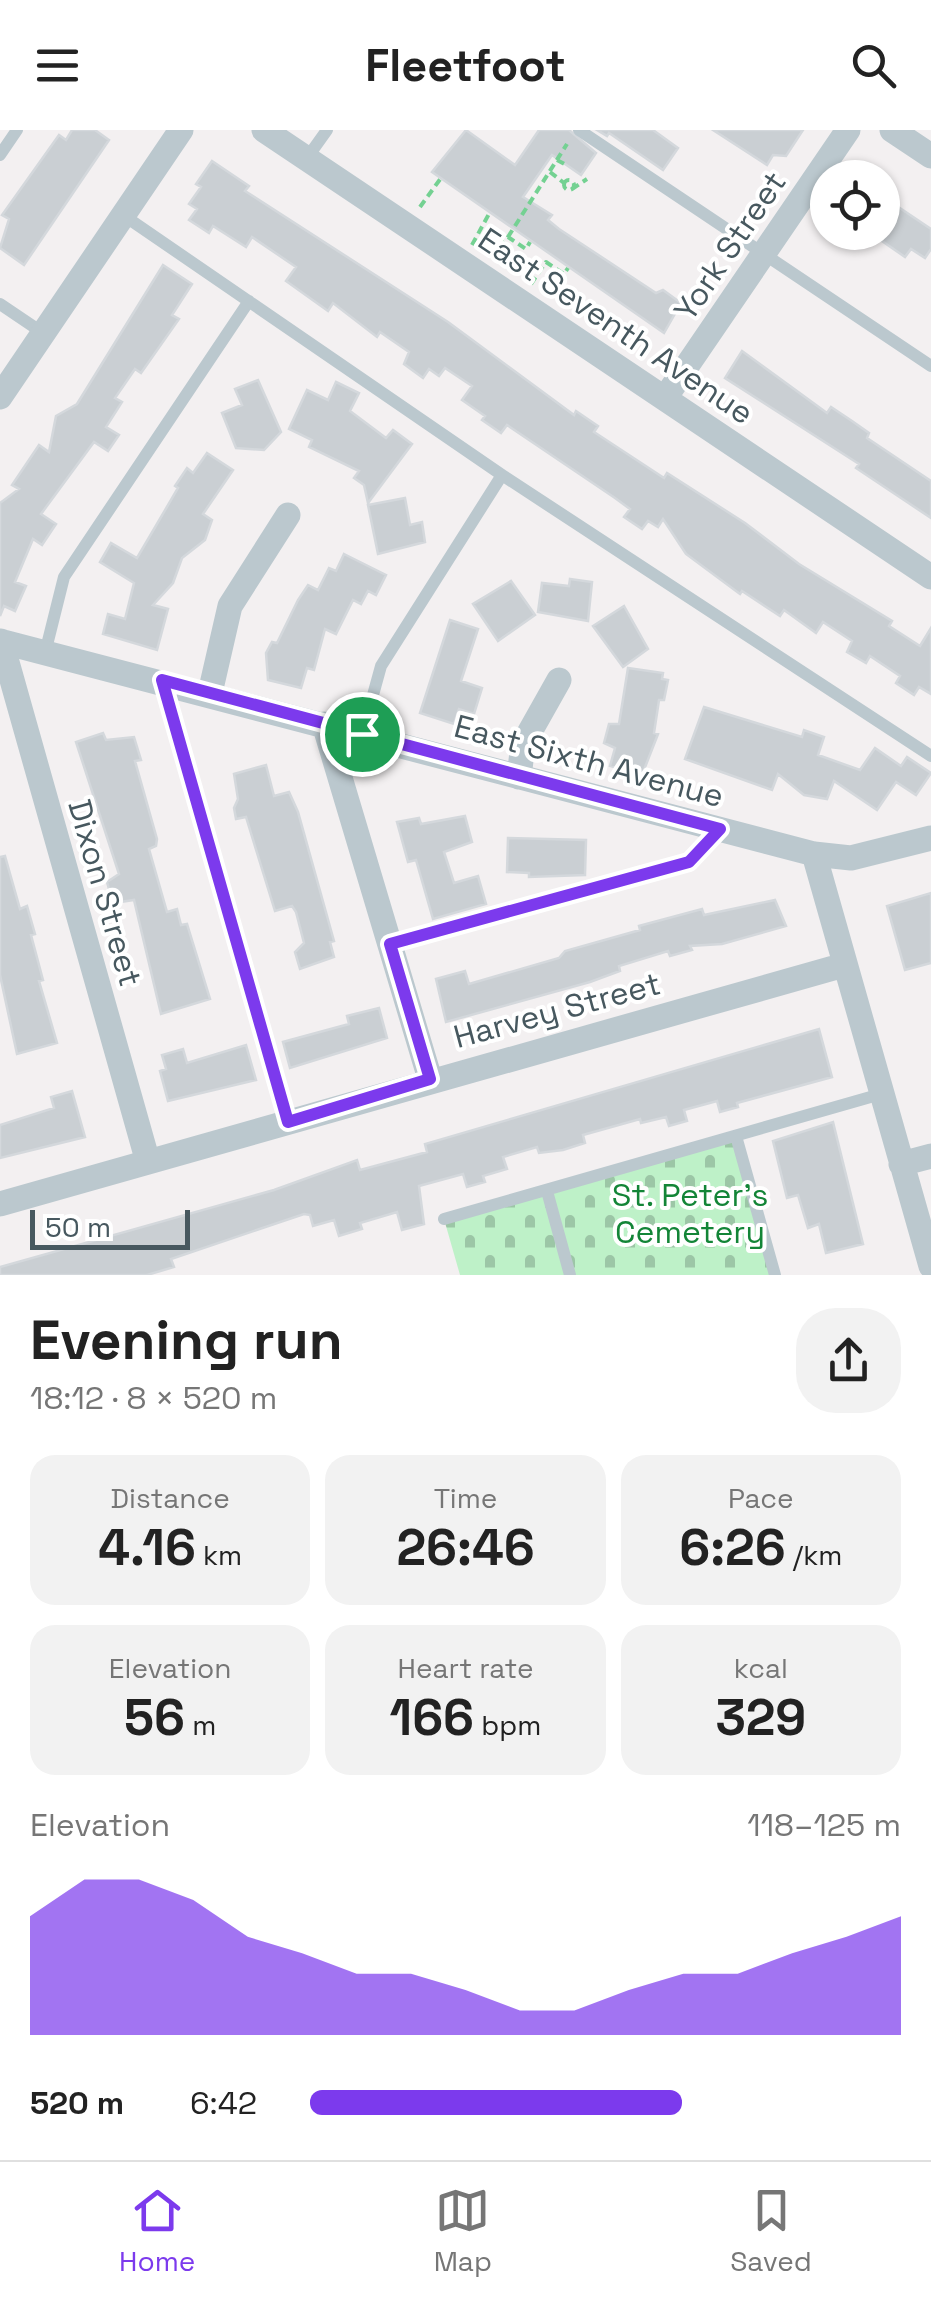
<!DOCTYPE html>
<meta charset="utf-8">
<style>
body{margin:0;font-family:"Space Grotesk",sans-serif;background:#f2f2f2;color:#222;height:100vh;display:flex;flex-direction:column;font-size:38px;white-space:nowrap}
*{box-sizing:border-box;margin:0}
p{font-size:32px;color:#767676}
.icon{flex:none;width:55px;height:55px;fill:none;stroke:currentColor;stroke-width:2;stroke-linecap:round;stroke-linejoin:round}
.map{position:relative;height:1145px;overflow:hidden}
.details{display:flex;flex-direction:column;background:#fff;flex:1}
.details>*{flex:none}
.tools{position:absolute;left:810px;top:30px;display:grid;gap:20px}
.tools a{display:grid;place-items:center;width:90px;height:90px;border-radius:50%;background:#fff;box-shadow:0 2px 8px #0004;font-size:50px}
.scale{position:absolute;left:30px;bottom:25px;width:160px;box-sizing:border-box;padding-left:10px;border:5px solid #47585f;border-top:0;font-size:28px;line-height:35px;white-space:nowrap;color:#47585f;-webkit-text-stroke:8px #fff;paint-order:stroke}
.pin{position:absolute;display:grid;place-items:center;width:85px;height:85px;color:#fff;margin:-42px;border:5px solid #fff;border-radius:50%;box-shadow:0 2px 10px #0007}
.round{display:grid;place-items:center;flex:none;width:105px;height:105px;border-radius:40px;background:#f2f2f2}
.head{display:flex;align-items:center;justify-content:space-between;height:170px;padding:0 30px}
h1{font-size:55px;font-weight:800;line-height:75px}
.metrics{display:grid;grid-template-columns:repeat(3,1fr);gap:15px;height:170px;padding:10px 30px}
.metrics div{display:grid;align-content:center;border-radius:25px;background:#f2f2f2;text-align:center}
.metrics b{font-size:50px;font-weight:800}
.metrics small{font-size:28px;font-weight:400}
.metrics p{font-size:28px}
.chart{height:280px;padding:20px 30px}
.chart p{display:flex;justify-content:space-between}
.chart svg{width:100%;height:180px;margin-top:10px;fill:#7c3aed;opacity:.7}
ul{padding:0 30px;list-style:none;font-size:32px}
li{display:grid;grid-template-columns:160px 120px 1fr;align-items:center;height:75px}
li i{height:25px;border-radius:12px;background:#7c3aed}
header{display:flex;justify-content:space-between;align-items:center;height:130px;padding:0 30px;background:#fff;font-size:45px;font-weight:800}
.dock{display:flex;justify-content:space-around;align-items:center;height:140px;border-top:2px solid #e0e0e0;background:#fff;font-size:28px;color:#767676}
.dock a{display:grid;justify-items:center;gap:5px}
.dock .active{color:#7c3aed}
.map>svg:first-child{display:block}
.cemetery{fill:url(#cemetery-stones)}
.building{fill:#cacfd3;stroke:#d4d8dc;stroke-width:2.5}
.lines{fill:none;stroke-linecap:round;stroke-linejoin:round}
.path{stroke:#74d192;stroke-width:4;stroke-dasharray:8 5;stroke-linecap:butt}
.lane{stroke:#bbc8ce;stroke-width:12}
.street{stroke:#bbc8ce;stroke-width:25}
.route-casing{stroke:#fff;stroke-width:20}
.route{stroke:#7c3aed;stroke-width:12}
.labels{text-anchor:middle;stroke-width:8;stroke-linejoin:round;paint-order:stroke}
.street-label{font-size:32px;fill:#47585f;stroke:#fff}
.park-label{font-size:32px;fill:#138537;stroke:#fff}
</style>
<header><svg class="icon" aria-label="menu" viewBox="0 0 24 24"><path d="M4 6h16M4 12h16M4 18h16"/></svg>Fleetfoot<svg class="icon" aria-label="search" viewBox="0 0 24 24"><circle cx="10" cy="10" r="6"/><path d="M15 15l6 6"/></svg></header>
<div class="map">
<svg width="931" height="1145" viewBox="0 0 931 1145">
<defs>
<pattern id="cemetery-stones" width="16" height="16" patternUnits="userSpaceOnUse" patternTransform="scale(2.5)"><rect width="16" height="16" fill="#bef1c8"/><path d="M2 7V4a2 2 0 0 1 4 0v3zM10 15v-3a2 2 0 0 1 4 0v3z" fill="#9cc6a6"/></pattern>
</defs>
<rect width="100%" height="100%" fill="#f3f0f1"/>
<path class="cemetery" d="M 736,1006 L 775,1145 L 460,1145 L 444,1089 Z"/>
<path class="building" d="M 72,0 L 95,0 L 109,10 L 24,135 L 0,118 L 9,89 L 2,85 L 59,5 L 66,10 Z
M 466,0 L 515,35 L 539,0 L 569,0 L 596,23 L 581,45 L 552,25 L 523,67 L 552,85 L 548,90 L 559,99 L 656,163 L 663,160 L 681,173 L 664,203 L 432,42 Z
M 597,0 L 653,0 L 678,18 L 663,40 L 609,3 L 607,6 Z
M 713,0 L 803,0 L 786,26 L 773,25 L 767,35 Z
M 212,31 L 249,56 L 245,61 L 448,192 L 574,285 L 576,281 L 598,296 L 594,302 L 664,348 L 667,343 L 745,393 L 799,434 L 892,491 L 889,496 L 920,516 L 931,498 L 931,564 L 919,557 L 914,565 L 896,553 L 900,546 L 870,526 L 866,533 L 847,522 L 852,511 L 823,492 L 816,503 L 784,480 L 780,486 L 742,461 L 740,464 L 686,424 L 663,389 L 658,397 L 648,391 L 642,399 L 624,387 L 630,379 L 615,368 L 507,295 L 501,303 L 482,290 L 485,286 L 462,270 L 472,256 L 445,238 L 439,246 L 429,239 L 423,248 L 404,234 L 409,222 L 380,202 L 377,207 L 333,173 L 328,181 L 286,151 L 296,137 L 252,107 L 246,117 L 213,96 L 209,103 L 189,90 L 197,79 L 189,74 L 201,57 L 196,54 Z
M 882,66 L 931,99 L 931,119 L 925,128 L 911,119 L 905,127 L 882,111 Z
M 163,135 L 192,154 L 172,185 L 179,189 L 141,243 L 135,239 L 115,268 L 122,272 L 106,297 L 119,305 L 108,321 L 94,312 L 41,384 L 56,394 L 42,415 L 33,409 L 15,452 L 26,456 L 15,481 L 4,476 L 0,486 L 0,373 L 19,359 L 12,355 L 39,315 L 49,322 L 56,286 L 77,274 Z
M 742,221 L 827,283 L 831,277 L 852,291 L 869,303 L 867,308 L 931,351 L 931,388 L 856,338 L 859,334 L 725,248 Z
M 258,250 L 281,302 L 264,320 L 236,318 L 222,283 L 242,275 L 235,259 Z
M 336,252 L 359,263 L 350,281 L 386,308 L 393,300 L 412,314 L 368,373 L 364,355 L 354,348 L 359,341 L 309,317 L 312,310 L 289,299 L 307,260 L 328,270 Z
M 207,323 L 233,340 L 203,384 L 212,390 L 205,410 L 182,428 L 173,453 L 153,475 L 168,479 L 157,520 L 103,504 L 108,484 L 125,489 L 134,453 L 100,432 L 111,413 L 137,428 L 178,358 L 175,356 L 187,338 L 193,343 Z
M 405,368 L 410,395 L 422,392 L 425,412 L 378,424 L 368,375 Z
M 344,424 L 386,445 L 376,465 L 368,461 L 361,474 L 353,470 L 336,504 L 325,499 L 314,540 L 307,538 L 301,558 L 268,550 L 266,523 L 272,512 L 277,513 L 298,470 L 308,455 L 318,460 L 329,438 L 336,441 Z
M 570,449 L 592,452 L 588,491 L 538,482 L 542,453 L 569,456 Z
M 511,451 L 535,485 L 498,511 L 473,474 Z
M 624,476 L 648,519 L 623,537 L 593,496 Z
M 450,490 L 478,499 L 461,551 L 482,558 L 474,584 L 459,579 L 454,594 L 420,583 Z
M 628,538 L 663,543 L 662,549 L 668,550 L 664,570 L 659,570 L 654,603 L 658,604 L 642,645 L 610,636 L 615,618 L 604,613 L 609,594 L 619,594 Z
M 704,577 L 802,607 L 804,600 L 824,607 L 818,625 L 860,640 L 875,618 L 901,636 L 907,627 L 931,643 L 916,665 L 896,652 L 877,680 L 834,651 L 827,669 L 804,665 L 778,644 L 772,660 L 685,629 Z
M 103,603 L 106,610 L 134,607 L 141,630 L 135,631 L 157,709 L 156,716 L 149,719 L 167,782 L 177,779 L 181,795 L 187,794 L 210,869 L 161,884 L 134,770 L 113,773 L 107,752 L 119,744 L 76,612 Z
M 266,635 L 274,666 L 289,662 L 298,682 L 334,811 L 330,812 L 334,827 L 300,839 L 295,822 L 304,813 L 296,782 L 292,776 L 275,781 L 246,687 L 236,689 L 234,678 L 238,669 L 234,644 Z
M 465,686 L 472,712 L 444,722 L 454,753 L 478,746 L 486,774 L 433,789 L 416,730 L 408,732 L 397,692 L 419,688 L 421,694 Z
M 508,708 L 586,710 L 585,745 L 529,747 L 529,743 L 507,742 Z
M 5,726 L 20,779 L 27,776 L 35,804 L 31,805 L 43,850 L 39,851 L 57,913 L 17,924 L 0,845 L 0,727 Z
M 931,763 L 931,833 L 905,840 L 887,776 Z
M 775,770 L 786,796 L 722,814 L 690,816 L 692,820 L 670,826 L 668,821 L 619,836 L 620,841 L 590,852 L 446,892 L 436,849 L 465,841 L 469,854 L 559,828 L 565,821 L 640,800 L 639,796 L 702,779 L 704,785 Z
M 379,878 L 387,908 L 290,938 L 283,912 L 349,894 L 347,886 Z
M 819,899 L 832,947 L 737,973 L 738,977 L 720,982 L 717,971 L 684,980 L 687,991 L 669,996 L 666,987 L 641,993 L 640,989 L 583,1005 L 585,1013 L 563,1020 L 539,1023 L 537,1017 L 503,1027 L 507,1039 L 483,1046 L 485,1052 L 467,1057 L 463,1044 L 419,1056 L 424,1094 L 402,1100 L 397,1082 L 360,1093 L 362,1099 L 339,1106 L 334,1090 L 313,1096 L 310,1085 L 304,1084 L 171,1129 L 174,1137 L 147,1145 L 0,1145 L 0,1137 L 274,1060 L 357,1030 L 360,1040 L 427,1022 L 425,1014 Z
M 246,915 L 256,950 L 168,971 L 160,941 L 166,939 L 162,925 L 183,919 L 187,933 Z
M 72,961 L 85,1007 L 0,1028 L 0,995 L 54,978 L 51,967 Z
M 833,992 L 863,1114 L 826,1123 L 819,1094 L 808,1098 L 798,1065 L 787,1068 L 773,1011 Z"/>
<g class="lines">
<path class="path" d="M 557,30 L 568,36
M 550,42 L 564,53
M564 55a5 5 0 1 1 10 0a5 5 0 1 1-10 0Z
M 572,59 L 587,49
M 420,77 L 441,48
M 508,107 L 567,14
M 472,115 L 490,82
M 493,129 L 508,107 L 526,119 L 530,112
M 531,154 L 546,132 L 564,144 L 568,138"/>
<path class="lane" d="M 579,0 L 931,236
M 0,25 L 17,0
M 307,28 L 327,0
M 123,85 L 502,345 L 381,536 L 362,605
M 0,174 L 43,203
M 502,345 L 931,626
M 45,523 L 64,447 L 249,171
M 163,552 L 288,991
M 390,815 L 689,732 L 719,700
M 736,1006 L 775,1145
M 547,1061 L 570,1145
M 444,1089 L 881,964"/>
<path class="street" d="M 264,0 L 931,447
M 892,0 L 931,26
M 0,267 L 181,0
M 665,268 L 848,0
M 0,511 L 814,724 L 851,728 L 931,708
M 1,511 L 148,1032
M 210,563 L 230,476 L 288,385
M 324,594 L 430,949
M 519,647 L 523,614 L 559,550
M 814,724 L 931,1136
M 901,1034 L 931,1026
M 0,1074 L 844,835"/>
</g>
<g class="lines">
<defs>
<path id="route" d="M 162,550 L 720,699 L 689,732 L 390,814 L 430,949 L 288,992 Z"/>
</defs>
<use href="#route" class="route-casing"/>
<use href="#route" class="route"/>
</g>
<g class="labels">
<g class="street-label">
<text transform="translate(730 116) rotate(-56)" y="11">York Street</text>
<text transform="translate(616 196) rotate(34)" y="11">East Seventh Avenue</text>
<text transform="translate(589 631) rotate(15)" y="11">East Sixth Avenue</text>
<text transform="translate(105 763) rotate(74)" y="11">Dixon Street</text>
<text transform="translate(557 880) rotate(-15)" y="11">Harvey Street</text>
</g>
<g class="park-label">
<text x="690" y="1076">St. Peter's<tspan x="690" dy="37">Cemetery</tspan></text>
</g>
</g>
</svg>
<div class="tools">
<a><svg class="icon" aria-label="locate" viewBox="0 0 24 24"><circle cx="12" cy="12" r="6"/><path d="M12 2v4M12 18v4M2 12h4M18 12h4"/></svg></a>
</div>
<div class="scale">50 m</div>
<div class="pin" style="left:362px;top:604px;background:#1e9e55"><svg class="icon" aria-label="arrive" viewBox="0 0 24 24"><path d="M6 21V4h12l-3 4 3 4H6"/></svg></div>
</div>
<section class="details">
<div class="head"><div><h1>Evening run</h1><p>18:12 · 8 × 520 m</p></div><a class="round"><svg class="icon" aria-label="share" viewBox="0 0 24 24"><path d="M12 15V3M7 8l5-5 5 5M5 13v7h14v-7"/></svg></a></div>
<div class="metrics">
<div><p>Distance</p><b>4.16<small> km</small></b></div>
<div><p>Time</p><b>26:46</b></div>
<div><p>Pace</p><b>6:26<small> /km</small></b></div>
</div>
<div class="metrics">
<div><p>Elevation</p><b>56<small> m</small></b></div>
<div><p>Heart rate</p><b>166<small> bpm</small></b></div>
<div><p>kcal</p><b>329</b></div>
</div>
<div class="chart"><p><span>Elevation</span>118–125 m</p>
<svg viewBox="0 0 160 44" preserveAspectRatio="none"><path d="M0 44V15L10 6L20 6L30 11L40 20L50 24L60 29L70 29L80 33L90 38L100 38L110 33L120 29L130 29L140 24L150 20L160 15V44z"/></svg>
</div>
<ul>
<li><b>520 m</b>6:42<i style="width:63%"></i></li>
</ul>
</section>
<nav class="dock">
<a class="active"><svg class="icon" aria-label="home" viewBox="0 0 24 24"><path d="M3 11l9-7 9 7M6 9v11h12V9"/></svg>Home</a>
<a><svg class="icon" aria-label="map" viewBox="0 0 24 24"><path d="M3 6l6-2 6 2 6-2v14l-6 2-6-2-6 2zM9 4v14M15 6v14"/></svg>Map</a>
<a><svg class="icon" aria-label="saved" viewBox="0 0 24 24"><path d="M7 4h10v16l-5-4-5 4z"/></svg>Saved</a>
</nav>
